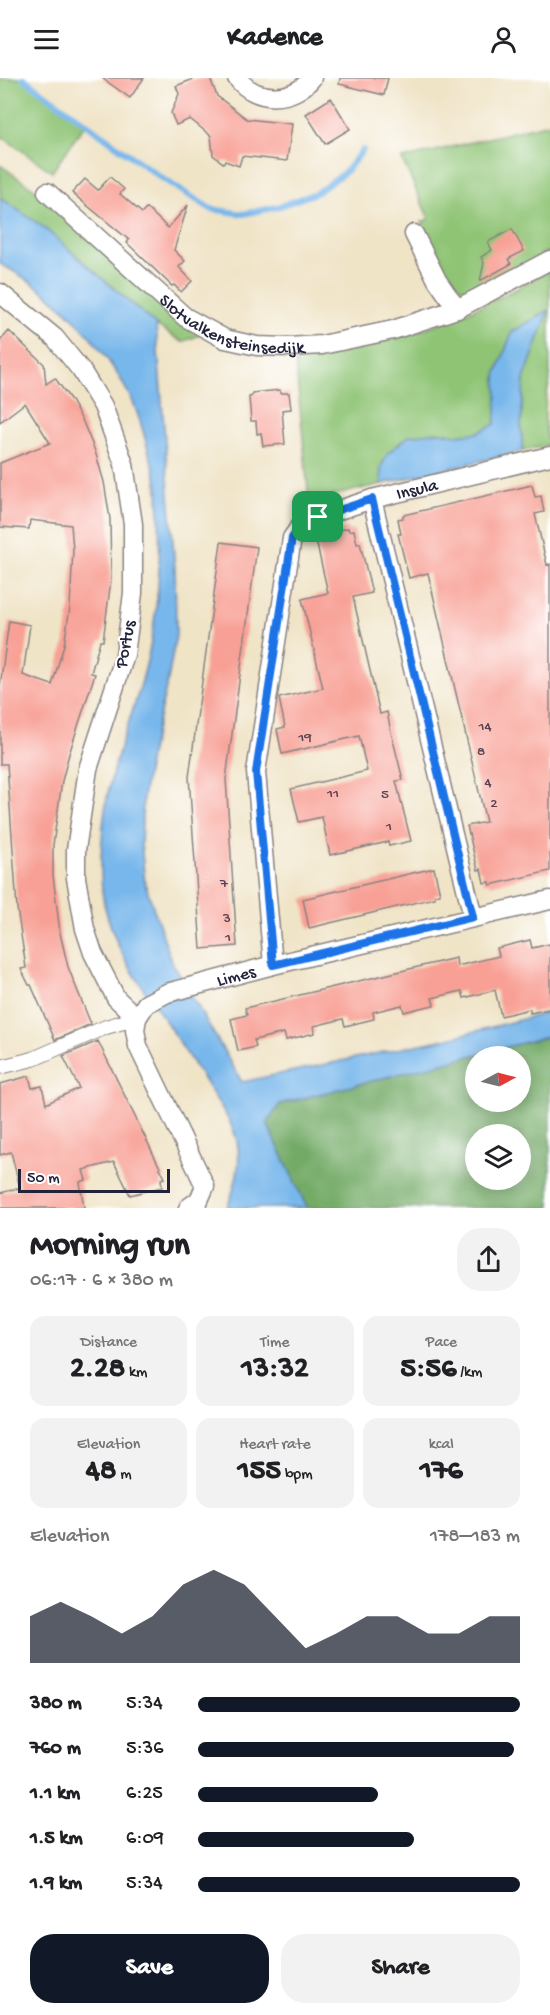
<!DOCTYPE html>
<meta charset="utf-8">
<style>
body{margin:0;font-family:"Gochi Hand",sans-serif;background:#f2f2f2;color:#202124;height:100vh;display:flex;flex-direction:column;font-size:22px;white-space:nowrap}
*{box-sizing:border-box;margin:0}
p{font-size:20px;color:#757577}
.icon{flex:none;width:33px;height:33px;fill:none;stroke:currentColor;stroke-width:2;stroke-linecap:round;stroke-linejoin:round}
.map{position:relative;height:1130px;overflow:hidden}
.drawer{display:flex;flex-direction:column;background:#fff;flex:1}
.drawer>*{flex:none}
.needle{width:39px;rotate:83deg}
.buttons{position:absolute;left:465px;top:968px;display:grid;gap:12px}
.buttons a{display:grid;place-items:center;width:66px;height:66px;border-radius:50%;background:#fff;box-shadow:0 3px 15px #0003;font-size:30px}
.scale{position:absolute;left:18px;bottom:15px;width:152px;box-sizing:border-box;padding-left:6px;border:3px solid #22223b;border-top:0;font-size:16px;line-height:21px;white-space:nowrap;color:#22223b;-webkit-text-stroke:4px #fff;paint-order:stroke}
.pin{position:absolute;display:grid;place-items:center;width:51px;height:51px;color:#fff;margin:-26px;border-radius:12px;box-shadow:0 3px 9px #0006}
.round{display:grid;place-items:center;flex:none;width:63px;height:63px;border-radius:24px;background:#f2f2f2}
.headline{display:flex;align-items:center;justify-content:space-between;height:102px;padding:0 30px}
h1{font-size:33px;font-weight:700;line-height:45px}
.metrics{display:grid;grid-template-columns:repeat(3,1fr);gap:9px;height:102px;padding:6px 30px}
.metrics div{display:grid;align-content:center;border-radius:15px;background:#f2f2f2;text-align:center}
.metrics b{font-size:30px;font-weight:700}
.metrics small{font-size:16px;font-weight:400}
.metrics p{font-size:16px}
.chart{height:168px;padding:12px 30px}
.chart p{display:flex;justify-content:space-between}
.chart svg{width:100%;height:108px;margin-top:6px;fill:#111827;opacity:.7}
.primary-button{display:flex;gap:12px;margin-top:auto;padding:12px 30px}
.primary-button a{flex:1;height:69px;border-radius:24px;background:#111827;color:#fff;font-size:24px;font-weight:700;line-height:69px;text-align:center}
.primary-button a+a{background:#f2f2f2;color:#202124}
ul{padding:0 30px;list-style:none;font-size:20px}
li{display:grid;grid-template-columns:96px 72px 1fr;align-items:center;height:45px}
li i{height:15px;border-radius:8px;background:#111827}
header{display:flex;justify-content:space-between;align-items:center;height:78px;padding:0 30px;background:#fff;font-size:27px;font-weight:700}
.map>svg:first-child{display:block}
.green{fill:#8fc475;stroke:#587358;stroke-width:1.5}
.forest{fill:#73aa66;stroke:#4a6650;stroke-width:1.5;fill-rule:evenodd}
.water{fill:#78b7eb;stroke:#4d6c93;stroke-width:1.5}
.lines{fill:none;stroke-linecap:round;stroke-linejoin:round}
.stream{stroke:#78b7eb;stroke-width:6}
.building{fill:#f8a095}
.pedestrian-casing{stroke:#898381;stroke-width:16}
.minor-casing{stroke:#898381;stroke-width:21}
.pedestrian{stroke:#fff;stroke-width:14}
.minor{stroke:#fff;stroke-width:18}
.route-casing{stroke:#fff;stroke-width:12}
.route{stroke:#1a73e8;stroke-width:8}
.labels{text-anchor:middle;stroke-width:4.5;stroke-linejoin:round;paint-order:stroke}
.number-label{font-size:15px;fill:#584252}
.street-label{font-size:18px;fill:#22223b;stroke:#fff}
</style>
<header><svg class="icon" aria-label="menu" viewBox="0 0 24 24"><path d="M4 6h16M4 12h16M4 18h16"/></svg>Kadence<svg class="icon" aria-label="person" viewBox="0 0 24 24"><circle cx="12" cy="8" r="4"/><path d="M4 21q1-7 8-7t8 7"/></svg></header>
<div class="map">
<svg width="550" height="1130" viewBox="0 0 550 1130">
<rect width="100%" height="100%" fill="#fff"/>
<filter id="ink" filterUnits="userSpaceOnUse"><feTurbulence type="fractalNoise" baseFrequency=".0167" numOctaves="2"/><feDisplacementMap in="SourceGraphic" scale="12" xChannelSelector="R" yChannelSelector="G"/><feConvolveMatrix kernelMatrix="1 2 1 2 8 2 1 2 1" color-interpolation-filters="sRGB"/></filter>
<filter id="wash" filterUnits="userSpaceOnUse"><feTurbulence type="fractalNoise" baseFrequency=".008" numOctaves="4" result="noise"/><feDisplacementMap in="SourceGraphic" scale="24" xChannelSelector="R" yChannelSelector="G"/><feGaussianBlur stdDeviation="1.35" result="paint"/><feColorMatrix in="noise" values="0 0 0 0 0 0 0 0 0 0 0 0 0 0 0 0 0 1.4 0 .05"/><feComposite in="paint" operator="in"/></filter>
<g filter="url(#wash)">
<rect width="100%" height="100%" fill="#f0e4c7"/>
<path class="green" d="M 0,0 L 23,0 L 86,45 L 52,94 L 0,57 Z
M 550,45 L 550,175 L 473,212 L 454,209 L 422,144 L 429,141 L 402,81 Z
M 0,87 L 40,115 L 39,118 L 200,257 L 182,264 L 156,247 L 42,148 L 0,120 Z
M 550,192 L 550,304 C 543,327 544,343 548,367 L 523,373 L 521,348 L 524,301 L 548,233 L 512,254 L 496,297 L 498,322 L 495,346 L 477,355 L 457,357 L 439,354 L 409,358 L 388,375 L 381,389 L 382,406 L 309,423 L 295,279 C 351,272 408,260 460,237 C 478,229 496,221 514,212 C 526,206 538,198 550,192 Z"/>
<path class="forest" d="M 550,958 L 550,1130 L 307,1130 L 267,1045 L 280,1026 ZM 476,978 L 520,978 L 520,1023 L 476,1023 ZM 476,1056 L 520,1056 L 520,1101 L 476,1101 Z"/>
<path class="water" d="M 0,120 L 42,148 L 156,247 L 175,490 L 176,557 L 168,602 L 150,677 L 143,720 L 141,766 L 145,805 L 172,884 L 242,1004 L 445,961 L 550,934 L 550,958 L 280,1026 L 267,1045 L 307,1130 L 227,1130 C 235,1109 242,1086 237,1063 C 231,1040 214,1019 202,999 C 189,980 177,960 164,941 C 137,901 115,874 104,825 C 98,795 102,740 109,710 C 117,672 133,636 143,599 C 157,547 161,490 159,437 C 158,426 159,415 157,405 C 156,395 152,384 149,375 C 144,356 139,336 131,320 C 102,264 56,214 0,186 Z
M 549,232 L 524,301 L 521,348 L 523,373 L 382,406 L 381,389 L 388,375 L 409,358 L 439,354 L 457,357 L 477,355 L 495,346 L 497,322 L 496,297 L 512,254 Z"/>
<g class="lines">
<path class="stream" d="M 23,0 L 163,101 L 211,131 L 243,136 L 277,129 L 316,115 L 345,94 L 363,72"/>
</g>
<g id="blocks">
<path class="building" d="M 102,0 L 144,0 L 130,20 Z
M 196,0 L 210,0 L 217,18 L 247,41 L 292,46 L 287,83 L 242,78 L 239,88 L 225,83 L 223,85 L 213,77 L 211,58 L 190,41 L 176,47 L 171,35 L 179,16 L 176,8 Z
M 340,0 L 388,0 L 384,17 L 339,6 Z
M 331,20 L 350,51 L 325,66 L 306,36 Z
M 110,99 L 124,111 L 120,116 L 142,135 L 147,130 L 168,150 L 188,127 L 174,172 L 185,183 L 179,189 L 192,203 L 181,214 L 174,207 L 172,208 L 127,165 L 129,162 L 72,115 L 85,101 L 98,112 Z
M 512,151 L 524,173 L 508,181 L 511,186 L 480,203 L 484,185 L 481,179 L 492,172 L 488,164 Z
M 9,253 L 44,286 L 46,306 L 55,300 L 70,321 L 83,344 L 95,373 L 104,404 L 110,441 L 111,502 L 103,563 L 100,563 L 91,595 L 95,596 L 69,676 L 62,703 L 53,767 L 53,797 L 60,855 L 68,889 L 91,946 L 55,962 L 31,907 L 29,907 L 21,891 L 26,890 L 17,830 L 7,686 L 0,686 L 0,608 L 9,543 L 30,547 L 23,597 L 52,607 L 64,567 L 70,529 L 73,472 L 71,447 L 30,442 L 29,451 L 0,449 L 0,385 L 50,365 L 25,325 L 0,344 L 0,263 Z
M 280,312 L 280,315 L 289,315 L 291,331 L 282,332 L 285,366 L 263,368 L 261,355 L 257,356 L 256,343 L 251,343 L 249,319 L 252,318 L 252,315 Z
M 532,407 L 535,419 L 541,418 L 544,434 L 535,436 L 547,487 L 550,486 L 550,793 L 490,807 L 490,804 L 484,805 L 481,791 L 478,792 L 467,748 L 486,744 L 428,495 L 409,500 L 398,456 L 401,456 L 398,441 L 403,440 L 403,437 Z
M 348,450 L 349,453 L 354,452 L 357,466 L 360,465 L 372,515 L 353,519 L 380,636 L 387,634 L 391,654 L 403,702 L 396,703 L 411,763 L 389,768 L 388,764 L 330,777 L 322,739 L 299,744 L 291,711 L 367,693 L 359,658 L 282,676 L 277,651 L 285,649 L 279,620 L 323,610 L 302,521 L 328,515 L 315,458 Z
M 221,464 L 257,469 L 226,701 L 237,868 L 201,871 L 189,699 Z
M 434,790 L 440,816 L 435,817 L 435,820 L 309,850 L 303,821 Z
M 530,862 L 532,870 L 550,866 L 550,931 L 530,935 L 530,931 L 501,938 L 495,912 L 464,920 L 462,913 L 432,920 L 434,927 L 420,930 L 404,934 L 402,927 L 373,934 L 374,941 L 345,948 L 343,941 L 314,948 L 315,955 L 286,962 L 284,955 L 254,962 L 256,969 L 238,973 L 231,941 L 247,937 L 245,930 L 456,880 L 457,888 L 499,878 L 497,870 Z
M 98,963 L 165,1100 L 161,1101 L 162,1109 L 130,1117 L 114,1084 L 83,1092 L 86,1102 L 80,1104 L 84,1130 L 0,1130 L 0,1115 L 20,1110 L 11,1074 L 0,1077 L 0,1006 L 29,998 L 32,1010 L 42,1008 L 46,1026 L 79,1010 L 63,978 Z"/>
</g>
</g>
<g filter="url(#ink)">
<use href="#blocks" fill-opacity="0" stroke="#898381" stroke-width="1.5"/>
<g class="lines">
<defs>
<path id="pedestrian" d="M 0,989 L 33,981 L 106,949 L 137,940"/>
<g id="minor">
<path d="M 237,0 C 256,25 293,24 312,0"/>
<path id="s1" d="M 47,114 L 185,239 L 225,261 L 257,268 L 288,269 L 322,267 L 393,252 L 457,231 L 550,182"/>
<path d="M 414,156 L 437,202 L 457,231"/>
<path d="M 0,215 L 55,260 L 81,292 L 103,328 L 124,386 L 133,446 L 133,515 L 125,577 L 88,691 L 76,772 L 76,800 L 85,851 L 93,875 L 116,920 L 137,940"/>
<path d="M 372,421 L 473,839"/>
<path id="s2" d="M 273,887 L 256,694 L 292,460 L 301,447 L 318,439 L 372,421 L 550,378"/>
<path id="s3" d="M 188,1130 L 199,1122 L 205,1108 L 138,968 L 135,952 L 137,940 L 146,926 L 167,915 L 273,887 L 550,822"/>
</g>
</defs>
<use href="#pedestrian" class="pedestrian-casing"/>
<use href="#minor" class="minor-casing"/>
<use href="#pedestrian" class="pedestrian"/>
<use href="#minor" class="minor"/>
</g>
</g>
<g class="lines" filter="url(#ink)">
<defs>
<path id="route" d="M 372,421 L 473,839 L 273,887 L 256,694 L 292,460 L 301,447 L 318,439 Z"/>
</defs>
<use href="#route" class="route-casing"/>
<use href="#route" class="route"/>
</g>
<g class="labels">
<g class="number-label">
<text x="485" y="652">14</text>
<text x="305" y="663">19</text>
<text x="481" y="677">8</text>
<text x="488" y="708">4</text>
<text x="333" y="719">11</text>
<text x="385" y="720">5</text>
<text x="494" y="729">2</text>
<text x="389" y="752">1</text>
<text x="224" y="809">7</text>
<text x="227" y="844">3</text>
<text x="228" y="863">1</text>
</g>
<g class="street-label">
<text dy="6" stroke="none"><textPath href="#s1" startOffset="234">Slotvalkensteinsedijk</textPath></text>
<text dy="6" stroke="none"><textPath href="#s2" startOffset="568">Insula</textPath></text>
<text transform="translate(124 566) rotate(-79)" y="6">Portus</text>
<text dy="6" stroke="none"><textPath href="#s3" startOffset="324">Limes</textPath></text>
</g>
</g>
</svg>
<div class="buttons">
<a><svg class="needle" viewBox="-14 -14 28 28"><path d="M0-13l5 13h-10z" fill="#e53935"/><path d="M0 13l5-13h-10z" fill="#757577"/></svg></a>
<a><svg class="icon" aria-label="layers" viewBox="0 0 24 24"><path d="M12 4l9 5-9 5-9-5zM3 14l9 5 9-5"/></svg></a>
</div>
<div class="scale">50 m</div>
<div class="pin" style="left:318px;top:439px;background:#1e9e55"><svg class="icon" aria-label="arrive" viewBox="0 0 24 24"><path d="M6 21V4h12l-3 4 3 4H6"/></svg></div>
</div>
<section class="drawer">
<div class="headline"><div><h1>Morning run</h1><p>06:17 · 6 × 380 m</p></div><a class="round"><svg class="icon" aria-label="share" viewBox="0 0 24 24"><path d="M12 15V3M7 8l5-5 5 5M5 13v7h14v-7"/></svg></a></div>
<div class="metrics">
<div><p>Distance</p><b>2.28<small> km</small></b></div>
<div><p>Time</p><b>13:32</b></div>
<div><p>Pace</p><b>5:56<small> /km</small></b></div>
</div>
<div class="metrics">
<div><p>Elevation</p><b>48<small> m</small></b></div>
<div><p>Heart rate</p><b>155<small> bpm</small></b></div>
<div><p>kcal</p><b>176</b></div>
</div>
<div class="chart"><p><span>Elevation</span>178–183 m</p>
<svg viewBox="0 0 160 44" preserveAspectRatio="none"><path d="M0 44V25L10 19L20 25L30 32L40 25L50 12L60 6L70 12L80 25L90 38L100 32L110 25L120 25L130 32L140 32L150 25L160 25V44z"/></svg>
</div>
<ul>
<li><b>380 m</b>5:34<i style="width:100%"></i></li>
<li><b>760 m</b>5:36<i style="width:98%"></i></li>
<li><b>1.1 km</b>6:25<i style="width:56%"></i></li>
<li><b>1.5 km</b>6:09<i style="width:67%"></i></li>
<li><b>1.9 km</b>5:34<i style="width:100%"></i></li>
</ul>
<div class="primary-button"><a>Save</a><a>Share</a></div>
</section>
